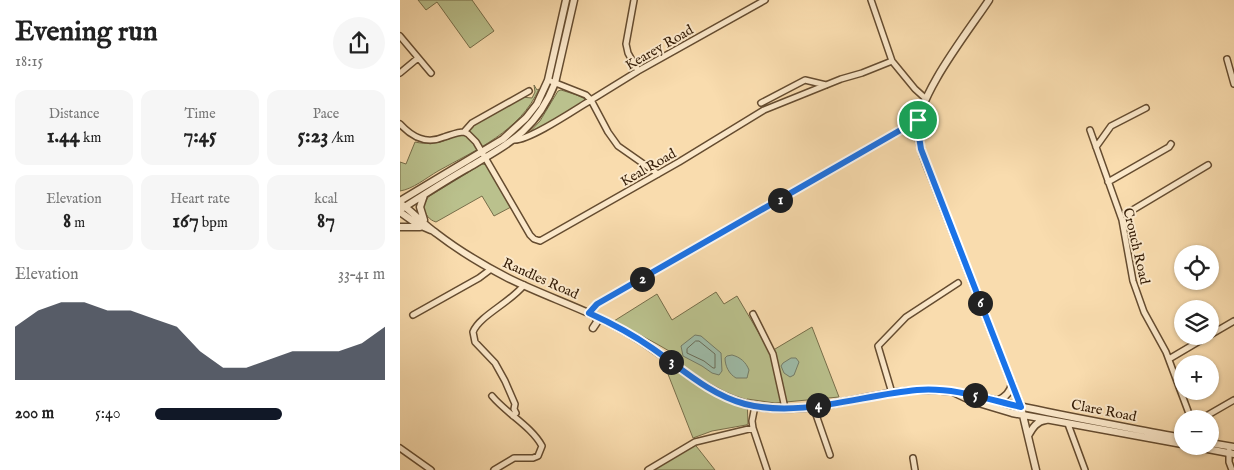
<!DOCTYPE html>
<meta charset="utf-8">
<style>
body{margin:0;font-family:"IM FELL English",serif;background:#f6f6f6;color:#222;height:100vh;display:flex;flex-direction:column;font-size:19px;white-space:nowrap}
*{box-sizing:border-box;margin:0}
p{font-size:16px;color:#767676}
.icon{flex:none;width:28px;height:28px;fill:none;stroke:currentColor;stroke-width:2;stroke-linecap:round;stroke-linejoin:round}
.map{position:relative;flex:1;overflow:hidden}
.side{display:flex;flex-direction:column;background:#fff;width:400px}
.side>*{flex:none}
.buttons{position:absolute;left:774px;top:245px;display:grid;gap:10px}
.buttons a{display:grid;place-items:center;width:45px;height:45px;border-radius:50%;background:#fff;box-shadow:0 1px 4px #0004;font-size:25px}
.pin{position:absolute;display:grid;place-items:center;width:42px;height:42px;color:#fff;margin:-21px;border:2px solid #fff;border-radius:50%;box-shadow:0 1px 5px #0007}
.km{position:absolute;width:25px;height:25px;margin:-12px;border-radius:50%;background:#222;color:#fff;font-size:14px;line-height:25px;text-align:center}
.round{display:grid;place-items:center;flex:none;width:52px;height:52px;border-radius:26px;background:#f6f6f6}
.summary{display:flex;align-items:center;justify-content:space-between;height:85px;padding:0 15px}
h1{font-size:28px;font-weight:700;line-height:38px}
.figures{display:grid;grid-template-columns:repeat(3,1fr);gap:8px;height:85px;padding:5px 15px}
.figures div{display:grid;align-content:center;border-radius:12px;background:#f6f6f6;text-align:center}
.figures b{font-size:21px;font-weight:700}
.figures small{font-size:14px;font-weight:400}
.figures p{font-size:14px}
.chart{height:140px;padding:10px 15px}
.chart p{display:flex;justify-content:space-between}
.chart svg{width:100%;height:90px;margin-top:5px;fill:#111827;opacity:.7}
ul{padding:0 15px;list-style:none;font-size:16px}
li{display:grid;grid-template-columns:80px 60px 1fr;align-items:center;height:38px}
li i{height:12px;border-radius:6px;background:#111827}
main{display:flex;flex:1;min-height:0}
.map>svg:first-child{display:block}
.green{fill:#bac18d;stroke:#776e4a}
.water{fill:#9ebca9;stroke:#747c68}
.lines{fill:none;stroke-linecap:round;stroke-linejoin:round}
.shore{stroke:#696c58;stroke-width:1}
.minor-casing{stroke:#654c30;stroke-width:8}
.tertiary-casing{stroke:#654c30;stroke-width:9}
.minor{stroke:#fbe8ca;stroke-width:5}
.tertiary{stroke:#fbe8ca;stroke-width:6}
.route-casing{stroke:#fff;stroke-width:10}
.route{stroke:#1a73e8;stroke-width:6}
.labels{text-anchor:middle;stroke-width:4;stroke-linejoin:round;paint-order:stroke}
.street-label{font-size:14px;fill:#341c06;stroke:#fbe8ca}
</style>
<main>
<section class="side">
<div class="summary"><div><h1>Evening run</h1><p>18:15</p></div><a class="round"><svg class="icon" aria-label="share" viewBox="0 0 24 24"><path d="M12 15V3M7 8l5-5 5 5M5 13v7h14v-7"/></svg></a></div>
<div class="figures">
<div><p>Distance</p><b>1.44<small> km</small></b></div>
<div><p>Time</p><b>7:45</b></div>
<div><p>Pace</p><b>5:23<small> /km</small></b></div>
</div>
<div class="figures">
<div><p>Elevation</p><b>8<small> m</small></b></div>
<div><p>Heart rate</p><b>167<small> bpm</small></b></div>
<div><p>kcal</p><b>87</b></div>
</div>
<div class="chart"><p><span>Elevation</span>33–41 m</p>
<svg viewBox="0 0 160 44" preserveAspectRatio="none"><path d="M0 44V18L10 10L20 6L30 6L40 10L50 10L60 14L70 18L80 30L90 38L100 38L110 34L120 30L130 30L140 30L150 26L160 18V44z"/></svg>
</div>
<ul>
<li><b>200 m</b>5:40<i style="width:55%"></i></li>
</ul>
</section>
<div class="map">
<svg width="834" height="470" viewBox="0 0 834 470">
<rect width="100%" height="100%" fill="#f9dcae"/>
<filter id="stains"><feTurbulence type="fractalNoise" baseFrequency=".004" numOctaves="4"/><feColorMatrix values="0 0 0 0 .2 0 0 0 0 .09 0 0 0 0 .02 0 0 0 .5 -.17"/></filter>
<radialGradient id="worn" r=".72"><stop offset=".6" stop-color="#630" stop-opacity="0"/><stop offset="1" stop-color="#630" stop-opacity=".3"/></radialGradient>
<path class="green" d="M 18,0 L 72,0 L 94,31 L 70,48 L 37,2 L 26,10 Z
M 134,85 L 137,90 L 139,89 C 120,131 76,150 38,171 C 26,178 13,189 0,191 L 0,162 L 6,164 L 15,142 C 38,147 49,139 69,129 L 71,126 L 121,97 L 132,98 L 135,92 Z
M 161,90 L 177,95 L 185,99 L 181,103 L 126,136 L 140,121 L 158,91 Z
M 82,164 L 87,165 L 111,207 L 94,216 L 82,196 L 36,222 C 29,220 25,214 23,207 L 28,197 Z
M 316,292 L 324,304 L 337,296 L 370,352 L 412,327 L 439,397 L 375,403 L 347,399 L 348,424 L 346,425 L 312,431 L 293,438 L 266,369 L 276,355 L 257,344 L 214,321 L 257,294 L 272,320 Z
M 293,442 L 315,470 L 250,470 Z"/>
<path class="water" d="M 295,335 L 301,336 L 321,353 L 322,371 L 319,375 L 312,373 L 302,366 L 283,356 L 281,346 Z
M 332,355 C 340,357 346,362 349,370 L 347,378 L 336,378 C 329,374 325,366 325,358 L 327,356 Z
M 391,358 L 396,358 L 399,362 L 394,375 L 390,377 L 384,373 L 381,366 L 383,363 Z"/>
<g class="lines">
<path class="shore" d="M 296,341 L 299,341 L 315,354 L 315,368 L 313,368 L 304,361 L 287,353 L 287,349 Z"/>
<defs>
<path id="minor" d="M 234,0 L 226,44 L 228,53 L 238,71
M 471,0 L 492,61 L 515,89 L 525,98
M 0,36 L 31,73
M 827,59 L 834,84
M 0,73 L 18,58
M 148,80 L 186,95 L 191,100 L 238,71 L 365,0
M 361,103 L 405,80 L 426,85
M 0,124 C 12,137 26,145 44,137 C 51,135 57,132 64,132 L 72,123 L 129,91
M 690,130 L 722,220 L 733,281 L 744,312 L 766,352 L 791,419
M 64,132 L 68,134 L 76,142 L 130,235 L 134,239 L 140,241 L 279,162 L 364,110 L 441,79 L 462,73 L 492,61
M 114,140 C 129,141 176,109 191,100 L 208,132 L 218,146 L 258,174
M 696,147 L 711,126 L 746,108
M 708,182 L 769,147 L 771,144
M 724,225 L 727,221 L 731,211 L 808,165
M 189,313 L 197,304 L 518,120
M 353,314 L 373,354 L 385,408
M 13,315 L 79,278 L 91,269
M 810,335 L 834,321
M 769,359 L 808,336
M 492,393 L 478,346 L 506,317 L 558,283
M 92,396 C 107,414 131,426 142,446 L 138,456 L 133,458 L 114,458 L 94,470
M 355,406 L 352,421 L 353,428 L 367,470
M 413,406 L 430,455
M 113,416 L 116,413 L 114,409 L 115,404 L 105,381 L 95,363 L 75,342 L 73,332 C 79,316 111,302 124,285
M 801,419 L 834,400
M 668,424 L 685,470
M 0,448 L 31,470
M 829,451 L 829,462 L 832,470
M 513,458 L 515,470
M 248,470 L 295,442 L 353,428"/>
<path id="tertiary" d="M 589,0 C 570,29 515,98 518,131 C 519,150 528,168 535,186 L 621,407 L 636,470
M 0,201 L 103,139 L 126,118 L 137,104 L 148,80 L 166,0
M 0,203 C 13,212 23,224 36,233 C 58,250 83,265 108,278 C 148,298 192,311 231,335 C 273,359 307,397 355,406 C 414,418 474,388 532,390 C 565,391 596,401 628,408 C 679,419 731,428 782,438
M 0,210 C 22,196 43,182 66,169 C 108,144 136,131 155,83 L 174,0
M 0,212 L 17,224 L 31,230
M 24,220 L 20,207 L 24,195
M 0,227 L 20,227
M 193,328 L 197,322 L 196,316
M 553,392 L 572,401 L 612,413 L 782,444
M 597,401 C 606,397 611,392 612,383
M 628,436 C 632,429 636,421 646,420
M 810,443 L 834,447
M 792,446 L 834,454"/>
</defs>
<use href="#minor" class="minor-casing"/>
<use href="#tertiary" class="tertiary-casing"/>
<use href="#minor" class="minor"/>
<use href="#tertiary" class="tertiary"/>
</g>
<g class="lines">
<defs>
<path id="route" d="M 518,120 L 518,130 L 521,149 L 621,407 C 587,399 553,387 517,390 C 461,395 401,418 345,404 C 310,395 281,368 252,348 C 232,334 211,323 189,313 L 197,304 Z"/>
</defs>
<use href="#route" class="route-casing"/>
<use href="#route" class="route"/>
</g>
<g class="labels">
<g class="street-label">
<text transform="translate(259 47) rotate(-30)" y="5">Kearey Road</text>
<text transform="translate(248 167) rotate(-30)" y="5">Keal Road</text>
<text transform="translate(737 246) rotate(77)" y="5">Crouch Road</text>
<text transform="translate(141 278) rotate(24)" y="5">Randles Road</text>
<text transform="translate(704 410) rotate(11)" y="5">Clare Road</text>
</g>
</g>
<rect width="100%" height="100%" filter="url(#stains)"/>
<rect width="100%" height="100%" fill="url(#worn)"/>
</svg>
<div class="buttons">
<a><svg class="icon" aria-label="locate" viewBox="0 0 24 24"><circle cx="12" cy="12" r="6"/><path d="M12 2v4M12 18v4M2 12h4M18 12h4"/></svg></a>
<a><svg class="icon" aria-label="layers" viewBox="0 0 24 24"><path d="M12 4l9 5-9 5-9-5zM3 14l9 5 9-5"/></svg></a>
<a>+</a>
<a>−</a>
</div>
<div class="pin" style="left:518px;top:120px;background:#1e9e55"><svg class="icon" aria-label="arrive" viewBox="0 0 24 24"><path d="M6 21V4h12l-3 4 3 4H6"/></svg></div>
<b class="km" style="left:380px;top:200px">1</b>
<b class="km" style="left:242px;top:279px">2</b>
<b class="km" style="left:271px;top:362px">3</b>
<b class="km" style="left:418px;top:405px">4</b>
<b class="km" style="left:575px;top:395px">5</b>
<b class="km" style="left:580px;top:303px">6</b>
</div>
</main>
